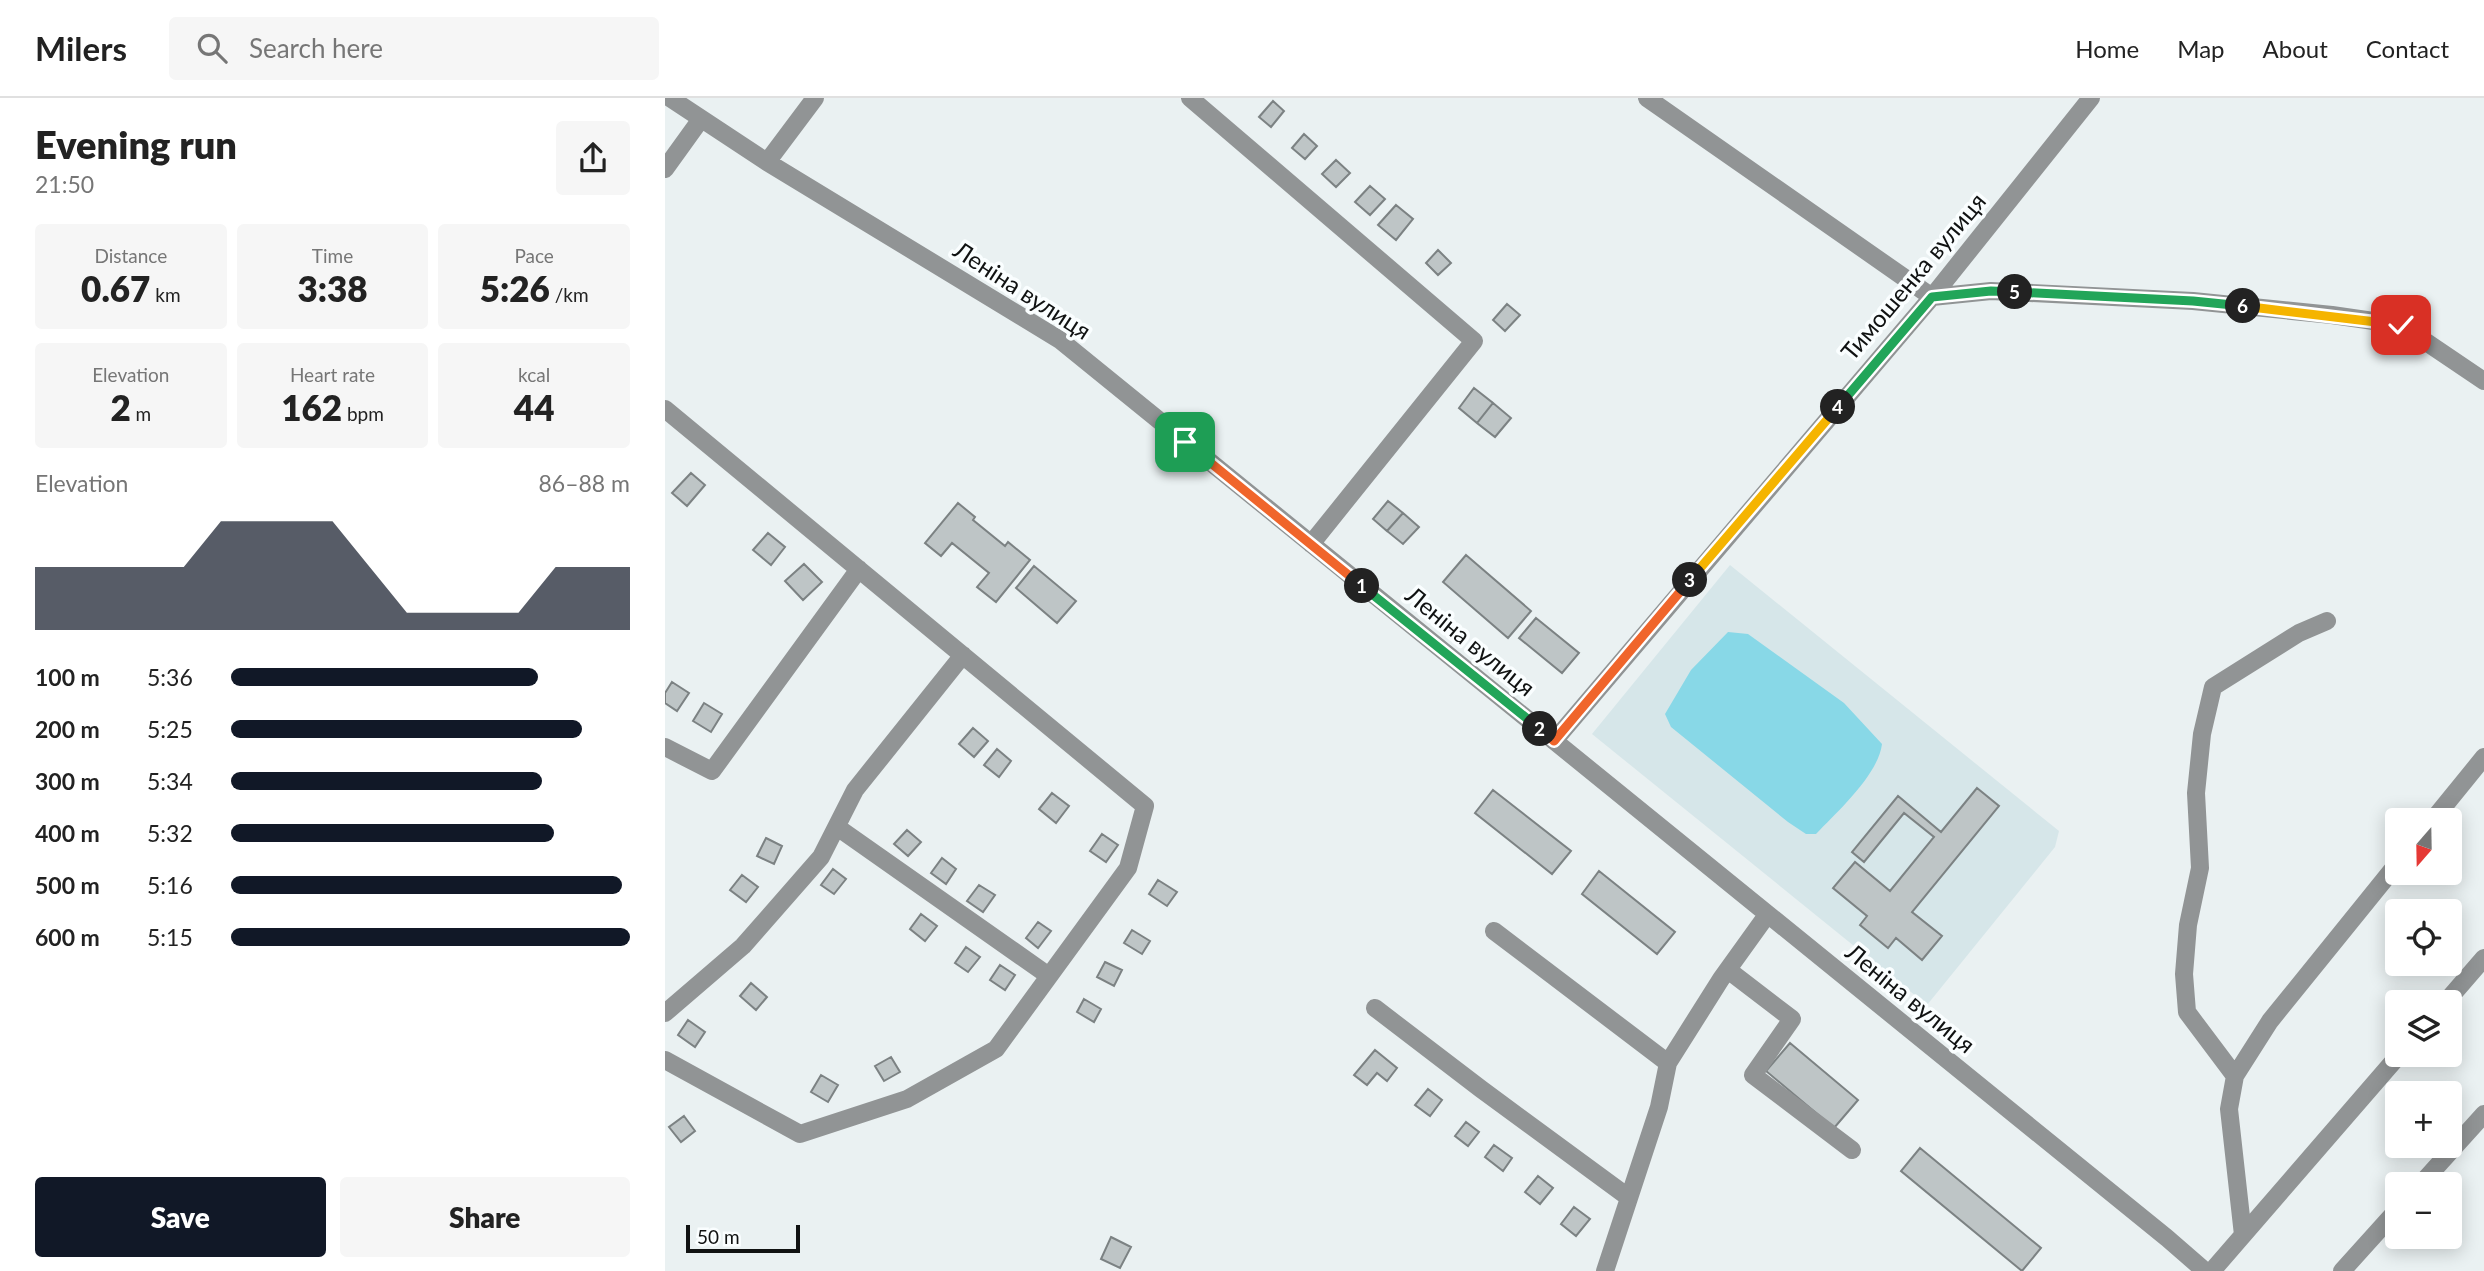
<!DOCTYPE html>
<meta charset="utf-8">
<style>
body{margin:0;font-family:Lato,sans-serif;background:#f6f6f6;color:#222;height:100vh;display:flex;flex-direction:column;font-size:26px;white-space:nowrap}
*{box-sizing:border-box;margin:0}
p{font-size:23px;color:#767676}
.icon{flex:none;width:38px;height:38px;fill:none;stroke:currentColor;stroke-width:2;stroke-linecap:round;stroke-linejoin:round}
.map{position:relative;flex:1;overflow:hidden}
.sheet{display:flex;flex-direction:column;background:#fff;width:665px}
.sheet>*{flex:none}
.needle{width:46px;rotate:200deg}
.buttons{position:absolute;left:1720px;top:710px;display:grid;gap:14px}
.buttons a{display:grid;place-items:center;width:77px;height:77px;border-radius:7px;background:#fff;box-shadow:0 4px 18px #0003;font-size:35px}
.scale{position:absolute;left:21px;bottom:18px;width:114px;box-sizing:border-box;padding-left:7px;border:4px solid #101212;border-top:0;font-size:19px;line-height:24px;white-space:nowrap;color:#101212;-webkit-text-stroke:5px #fafeff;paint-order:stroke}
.pin{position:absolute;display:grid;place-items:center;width:60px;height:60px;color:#fff;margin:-30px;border-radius:14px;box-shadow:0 4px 10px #0006}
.km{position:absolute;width:35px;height:35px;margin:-18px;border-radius:50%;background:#222;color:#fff;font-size:19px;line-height:35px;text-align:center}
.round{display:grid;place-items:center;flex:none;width:74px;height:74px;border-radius:7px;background:#f6f6f6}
.head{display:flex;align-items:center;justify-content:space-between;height:119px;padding:0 35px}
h1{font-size:38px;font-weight:800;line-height:52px}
.metrics{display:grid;grid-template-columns:repeat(3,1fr);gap:10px;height:119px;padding:7px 35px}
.metrics div{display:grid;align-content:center;border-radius:7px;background:#f6f6f6;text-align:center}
.metrics b{font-size:35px;font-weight:800}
.metrics small{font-size:19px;font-weight:400}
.metrics p{font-size:19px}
.chart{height:196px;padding:14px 35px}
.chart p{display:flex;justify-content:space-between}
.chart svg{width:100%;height:126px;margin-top:7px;fill:#111827;opacity:.7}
.action{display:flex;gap:14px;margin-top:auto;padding:14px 35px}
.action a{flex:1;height:80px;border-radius:7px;background:#111827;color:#fff;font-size:28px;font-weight:800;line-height:80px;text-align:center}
.action a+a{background:#f6f6f6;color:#222}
ul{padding:0 35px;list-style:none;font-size:23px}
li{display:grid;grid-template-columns:112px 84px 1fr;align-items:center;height:52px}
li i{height:18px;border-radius:9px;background:#111827}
header{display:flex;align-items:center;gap:42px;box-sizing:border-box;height:98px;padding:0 35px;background:#fff;border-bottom:2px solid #e0e0e0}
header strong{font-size:33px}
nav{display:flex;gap:38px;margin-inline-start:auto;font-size:24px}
.search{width:490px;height:63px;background:#f6f6f6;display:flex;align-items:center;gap:18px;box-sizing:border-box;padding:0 24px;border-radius:7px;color:#767676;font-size:26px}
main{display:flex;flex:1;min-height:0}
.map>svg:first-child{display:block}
.built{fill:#d6e6e9}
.green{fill:#88d8e7}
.building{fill:#bec5c6;stroke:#7c8283;stroke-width:2}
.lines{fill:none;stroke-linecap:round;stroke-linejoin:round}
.minor{stroke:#919495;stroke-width:18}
.split-1-casing{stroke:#fff;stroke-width:14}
.split-2-casing{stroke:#fff;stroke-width:14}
.split-3-casing{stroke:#fff;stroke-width:14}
.split-4-casing{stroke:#fff;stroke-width:14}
.split-5-casing{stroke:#fff;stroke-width:14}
.split-6-casing{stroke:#fff;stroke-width:14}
.split-7-casing{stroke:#fff;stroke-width:14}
.split-1{stroke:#f0652b;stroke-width:9}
.split-2{stroke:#22a559;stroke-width:9}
.split-3{stroke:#f0652b;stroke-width:9}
.split-4{stroke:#f5b400;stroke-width:9}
.split-5{stroke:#22a559;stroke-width:9}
.split-6{stroke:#22a559;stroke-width:9}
.split-7{stroke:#f5b400;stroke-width:9}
.labels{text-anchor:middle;stroke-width:7;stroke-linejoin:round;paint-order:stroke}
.street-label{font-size:24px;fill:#101212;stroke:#fafeff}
</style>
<header>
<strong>Milers</strong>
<div class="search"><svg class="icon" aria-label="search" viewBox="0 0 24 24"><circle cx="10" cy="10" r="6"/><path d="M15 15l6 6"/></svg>Search here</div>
<nav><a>Home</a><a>Map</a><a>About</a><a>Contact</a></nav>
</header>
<main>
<section class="sheet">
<div class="head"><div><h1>Evening run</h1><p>21:50</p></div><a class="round"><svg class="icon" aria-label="share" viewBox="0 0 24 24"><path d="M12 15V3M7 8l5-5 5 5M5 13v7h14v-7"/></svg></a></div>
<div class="metrics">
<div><p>Distance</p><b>0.67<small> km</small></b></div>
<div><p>Time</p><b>3:38</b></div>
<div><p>Pace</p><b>5:26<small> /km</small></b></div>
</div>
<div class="metrics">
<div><p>Elevation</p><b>2<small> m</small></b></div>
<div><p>Heart rate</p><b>162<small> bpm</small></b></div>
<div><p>kcal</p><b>44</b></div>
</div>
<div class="chart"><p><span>Elevation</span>86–88 m</p>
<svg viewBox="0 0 160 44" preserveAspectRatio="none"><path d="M0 44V22L10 22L20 22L30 22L40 22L50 6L60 6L70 6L80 6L90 22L100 38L110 38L120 38L130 38L140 22L150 22L160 22V44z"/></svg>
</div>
<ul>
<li><b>100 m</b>5:36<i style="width:77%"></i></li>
<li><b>200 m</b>5:25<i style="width:88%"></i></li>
<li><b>300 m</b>5:34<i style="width:78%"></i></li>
<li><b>400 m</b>5:32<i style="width:81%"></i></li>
<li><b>500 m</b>5:16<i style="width:98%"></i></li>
<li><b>600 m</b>5:15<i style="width:100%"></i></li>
</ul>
<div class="action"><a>Save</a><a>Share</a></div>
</section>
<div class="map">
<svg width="1819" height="1173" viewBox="0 0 1819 1173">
<rect width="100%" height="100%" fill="#eaf1f2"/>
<path class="built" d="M 1065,467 L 1394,733 L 1390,749 L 1262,907 L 927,636 Z"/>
<path class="green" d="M 1063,534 L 1083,536 L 1179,605 L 1217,646 C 1213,677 1173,713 1151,736 L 1141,736 L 1123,724 L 1006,629 L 1000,616 L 1026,572 Z"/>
<path class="building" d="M 608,3 L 619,13 L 606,29 L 594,19 Z
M 639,36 L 652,48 L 640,61 L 627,50 Z
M 671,62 L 685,75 L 671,89 L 657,76 Z
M 705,88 L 720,101 L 705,117 L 690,104 Z
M 731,107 L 748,121 L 731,142 L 713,127 Z
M 773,152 L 786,165 L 773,177 L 761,165 Z
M 842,206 L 855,217 L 840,233 L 828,222 Z
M 809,290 L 828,305 L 812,325 L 794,310 Z
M 828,305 L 846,320 L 830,339 L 812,325 Z
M 26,375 L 40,387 L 22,408 L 7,395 Z
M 723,403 L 738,415 L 722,433 L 708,421 Z
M 293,405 L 310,419 L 308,422 L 340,448 L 343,444 L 365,462 L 331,504 L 312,489 L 324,475 L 287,445 L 276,458 L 260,445 Z
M 738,415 L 754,429 L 738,446 L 722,433 Z
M 103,435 L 120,449 L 106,467 L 88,452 Z
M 801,457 L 866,513 L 843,540 L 778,484 Z
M 139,466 L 157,484 L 138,502 L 120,483 Z
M 369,468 L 411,503 L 392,525 L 351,490 Z
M 871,520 L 914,555 L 897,575 L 854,540 Z
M 7,584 L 24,595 L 12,613 L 0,605 L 0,595 Z
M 39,605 L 57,616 L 46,634 L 28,623 Z
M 308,630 L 323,643 L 309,659 L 294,646 Z
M 332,651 L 346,663 L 334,679 L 319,667 Z
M 1312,690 L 1334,708 L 1247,814 L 1277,838 L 1257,862 L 1231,840 L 1223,850 L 1195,827 L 1202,818 L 1168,790 L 1190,764 L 1225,793 L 1269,739 L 1239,715 L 1199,764 L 1187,754 L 1233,698 L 1276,734 Z
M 828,692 L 906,753 L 887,776 L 810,715 Z
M 387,695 L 404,708 L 391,725 L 374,711 Z
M 242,732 L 256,744 L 243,758 L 229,746 Z
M 437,736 L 453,747 L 441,764 L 425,753 Z
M 101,740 L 117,748 L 109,766 L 92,758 Z
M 277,760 L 291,771 L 281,786 L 266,775 Z
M 168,771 L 181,781 L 169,796 L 156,787 Z
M 934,773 L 1010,834 L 992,856 L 917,796 Z
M 77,777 L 93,789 L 81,804 L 65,792 Z
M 493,782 L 512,794 L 502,808 L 484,796 Z
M 314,787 L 330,797 L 318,814 L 302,803 Z
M 256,816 L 272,828 L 260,843 L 245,831 Z
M 373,824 L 386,833 L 373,850 L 361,840 Z
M 467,832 L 485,843 L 477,856 L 459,845 Z
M 301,849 L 315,859 L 303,874 L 290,865 Z
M 440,864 L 457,872 L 449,888 L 432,879 Z
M 335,867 L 350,877 L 340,892 L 325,882 Z
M 86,885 L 102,899 L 91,912 L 75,898 Z
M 419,901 L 436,911 L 429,924 L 412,914 Z
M 23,922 L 40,934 L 30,949 L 13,937 Z
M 1125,945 L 1193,1002 L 1169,1030 L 1101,973 Z
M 710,952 L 732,970 L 722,983 L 712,975 L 702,987 L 689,977 Z
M 226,959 L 235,974 L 219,983 L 210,968 Z
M 156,977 L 173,987 L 163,1004 L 146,994 Z
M 763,991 L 777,1002 L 765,1018 L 750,1007 Z
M 19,1018 L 30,1033 L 16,1044 L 4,1029 Z
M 801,1024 L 814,1034 L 803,1048 L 790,1038 Z
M 829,1047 L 847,1060 L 838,1073 L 820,1059 Z
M 1255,1050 L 1376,1150 L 1357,1173 L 1236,1073 Z
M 873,1078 L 888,1090 L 875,1106 L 860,1094 Z
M 909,1109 L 925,1121 L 911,1138 L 896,1126 Z
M 446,1139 L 466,1149 L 455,1170 L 436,1161 Z"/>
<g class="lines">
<path class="minor" d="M 5,0 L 102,64 L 395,242 L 1502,1140 L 1540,1173
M 525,0 L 809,243 L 646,446
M 982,0 L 1267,199 L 1326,193 L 1528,203 L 1667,217 L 1736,227 L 1819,283
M 102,64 L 150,0
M 0,71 L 36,21
M 0,311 L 480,708 L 463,770 L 331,951 L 242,1001 L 135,1036 L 0,962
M 889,643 L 1267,199 L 1426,0
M 0,649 L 47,673 L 194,471
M 1767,723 L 1819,659
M 172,729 L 384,878
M 829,833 L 1003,965
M 1063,872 L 1127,921 L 1088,977 L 1187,1052
M 1780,905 L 1819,860
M 710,910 L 816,991 L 963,1099
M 0,915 L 78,848 L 156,759 L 190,692 L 298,557
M 1570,978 L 1522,914 L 1519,876 L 1523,827 L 1535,770 L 1531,695 L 1537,636 L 1548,589 L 1634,535 L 1662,523
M 1755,1087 L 1819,1016
M 1578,1137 L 1564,1011 L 1570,978 L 1605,923 L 1732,766
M 940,1173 L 994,1009 L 1003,965 L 1056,881 L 1102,817
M 1547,1173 L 1734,957
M 1677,1173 L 1732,1112"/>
</g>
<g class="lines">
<defs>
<path id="split-1" d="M 520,344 L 697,488"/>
<path id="split-2" d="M 697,488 L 875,631"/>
<path id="split-3" d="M 875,631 L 889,643 L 1025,482"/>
<path id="split-4" d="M 1025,482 L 1173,309"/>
<path id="split-5" d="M 1173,309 L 1267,199 L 1326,193 L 1350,194"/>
<path id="split-6" d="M 1350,194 L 1528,203 L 1578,208"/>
<path id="split-7" d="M 1578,208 L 1736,227"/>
</defs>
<use href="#split-1" class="split-1-casing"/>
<use href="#split-2" class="split-2-casing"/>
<use href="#split-3" class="split-3-casing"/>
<use href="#split-4" class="split-4-casing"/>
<use href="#split-5" class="split-5-casing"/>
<use href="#split-6" class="split-6-casing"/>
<use href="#split-7" class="split-7-casing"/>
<use href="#split-1" class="split-1"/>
<use href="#split-2" class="split-2"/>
<use href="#split-3" class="split-3"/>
<use href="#split-4" class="split-4"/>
<use href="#split-5" class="split-5"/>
<use href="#split-6" class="split-6"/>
<use href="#split-7" class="split-7"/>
</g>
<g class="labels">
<g class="street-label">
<text transform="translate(1249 179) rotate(-50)" y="8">Тимошенка вулиця</text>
<text transform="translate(357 193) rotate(33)" y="8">Леніна вулиця</text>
<text transform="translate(805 544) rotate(39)" y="8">Леніна вулиця</text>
<text transform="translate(1245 901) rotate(39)" y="8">Леніна вулиця</text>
</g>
</g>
</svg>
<div class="buttons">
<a><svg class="needle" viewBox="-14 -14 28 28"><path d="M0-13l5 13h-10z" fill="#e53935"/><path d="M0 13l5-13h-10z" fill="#767676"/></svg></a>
<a><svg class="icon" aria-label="locate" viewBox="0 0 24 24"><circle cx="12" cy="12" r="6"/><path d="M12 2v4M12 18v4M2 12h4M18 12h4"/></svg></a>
<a><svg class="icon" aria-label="layers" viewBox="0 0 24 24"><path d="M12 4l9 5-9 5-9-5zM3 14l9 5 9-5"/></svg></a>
<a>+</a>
<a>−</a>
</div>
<div class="scale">50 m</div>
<div class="pin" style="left:520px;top:344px;background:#1e9e55"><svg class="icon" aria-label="arrive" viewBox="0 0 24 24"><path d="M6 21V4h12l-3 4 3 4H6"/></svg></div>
<div class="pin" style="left:1736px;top:227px;background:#d93025"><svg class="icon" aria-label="check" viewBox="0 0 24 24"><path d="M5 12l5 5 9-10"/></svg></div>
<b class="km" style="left:697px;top:488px">1</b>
<b class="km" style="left:875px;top:631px">2</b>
<b class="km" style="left:1025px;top:482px">3</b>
<b class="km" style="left:1173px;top:309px">4</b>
<b class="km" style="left:1350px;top:194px">5</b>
<b class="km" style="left:1578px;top:208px">6</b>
</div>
</main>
